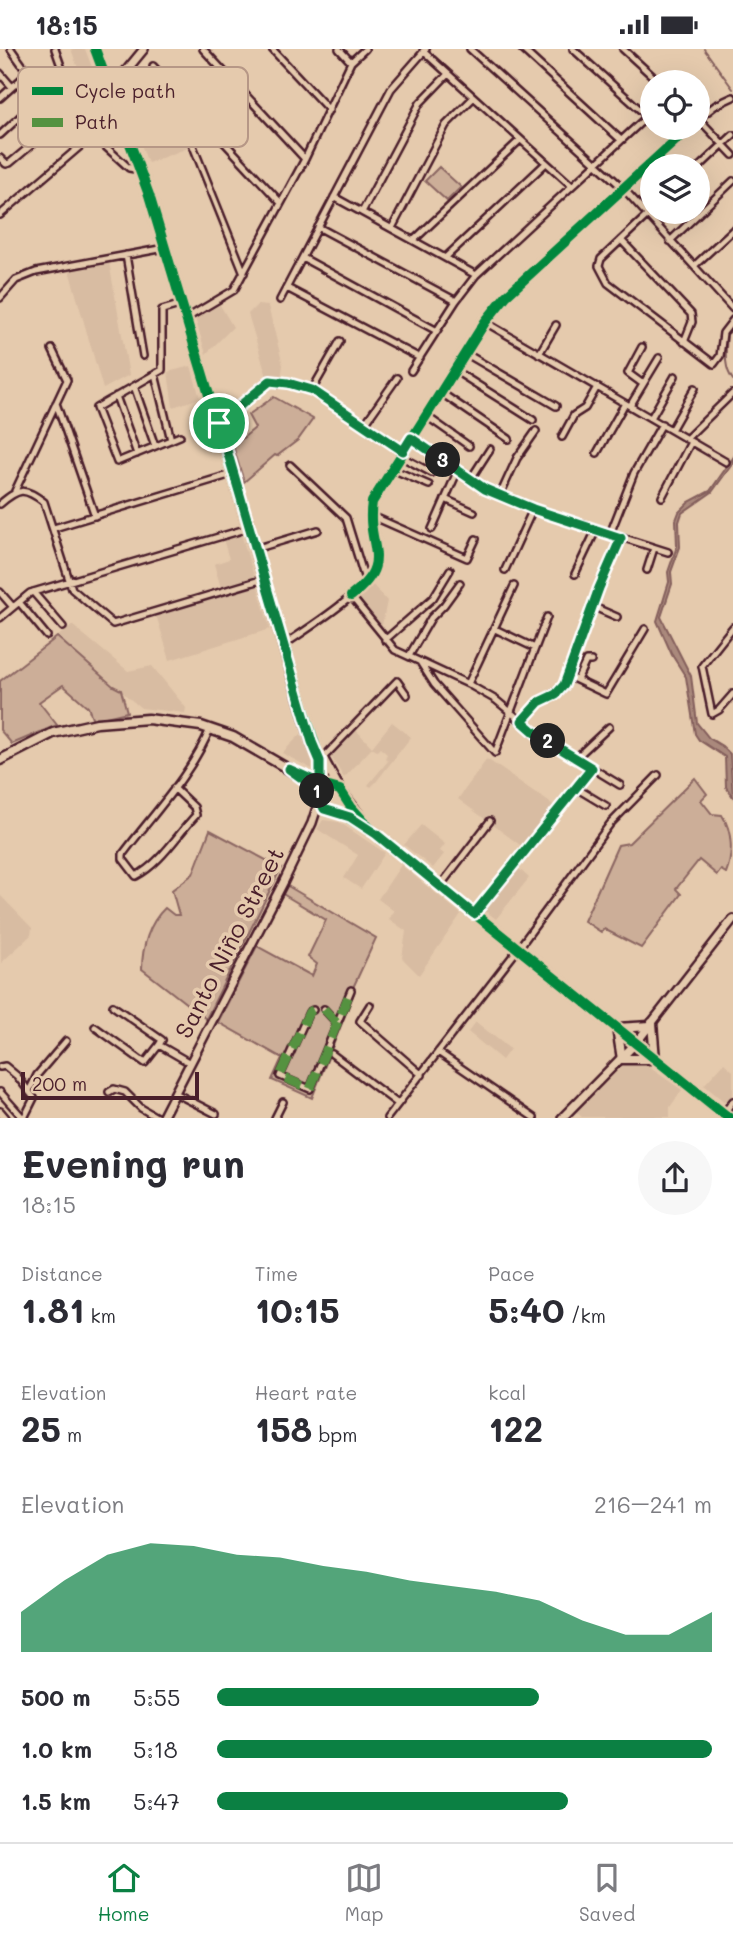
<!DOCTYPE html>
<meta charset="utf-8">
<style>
body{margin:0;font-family:Mali,sans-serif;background:#f7f7f7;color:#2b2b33;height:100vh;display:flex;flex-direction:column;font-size:26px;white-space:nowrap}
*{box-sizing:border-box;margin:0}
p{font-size:23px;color:#7c7c81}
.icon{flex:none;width:38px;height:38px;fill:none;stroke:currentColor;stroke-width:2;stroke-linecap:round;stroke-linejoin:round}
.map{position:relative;height:1069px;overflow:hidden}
.drawer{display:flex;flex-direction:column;background:#fff;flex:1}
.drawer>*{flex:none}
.fabs{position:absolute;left:640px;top:21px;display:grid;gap:14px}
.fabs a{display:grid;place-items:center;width:70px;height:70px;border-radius:50%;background:#fff;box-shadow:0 7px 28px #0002;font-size:35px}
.scale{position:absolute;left:21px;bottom:18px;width:178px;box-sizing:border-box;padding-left:7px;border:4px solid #4a1f2b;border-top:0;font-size:19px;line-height:24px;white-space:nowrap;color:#4a1f2b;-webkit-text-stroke:5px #e5caad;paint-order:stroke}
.pin{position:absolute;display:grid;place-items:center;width:60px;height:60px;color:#fff;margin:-30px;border:4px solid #fff;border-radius:50%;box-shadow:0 2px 7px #0007}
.km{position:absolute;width:35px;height:35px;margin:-18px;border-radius:50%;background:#222;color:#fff;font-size:19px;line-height:35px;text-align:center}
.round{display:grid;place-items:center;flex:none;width:74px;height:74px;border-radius:37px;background:#f7f7f7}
.headline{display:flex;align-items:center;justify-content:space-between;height:119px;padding:0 21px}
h1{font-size:38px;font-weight:700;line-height:52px}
.metrics{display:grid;grid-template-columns:repeat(3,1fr);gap:10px;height:119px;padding:7px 21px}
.metrics div{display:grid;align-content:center}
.metrics b{font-size:35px;font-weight:700}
.metrics small{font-size:19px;font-weight:400}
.metrics p{font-size:19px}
.chart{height:196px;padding:14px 21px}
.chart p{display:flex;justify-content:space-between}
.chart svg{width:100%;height:126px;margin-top:7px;fill:#0b8043;opacity:.7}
ul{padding:0 21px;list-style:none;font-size:23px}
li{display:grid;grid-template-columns:112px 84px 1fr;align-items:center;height:52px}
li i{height:18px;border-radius:9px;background:#0b8043}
.status{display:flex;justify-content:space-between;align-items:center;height:49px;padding:0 35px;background:#fff;direction:ltr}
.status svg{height:19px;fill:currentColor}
.menu{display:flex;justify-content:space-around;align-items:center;height:98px;border-top:2px solid #e1e1e2;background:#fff;font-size:19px;color:#7c7c81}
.menu a{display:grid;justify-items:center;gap:4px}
.menu .on{color:#0b8043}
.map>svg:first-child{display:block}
.built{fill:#d8bca2}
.green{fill:#ccae98;stroke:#8b6662;stroke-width:2}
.water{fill:#aa897c;stroke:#845f5c;stroke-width:2}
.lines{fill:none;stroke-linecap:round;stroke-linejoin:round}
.stream{stroke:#845f5c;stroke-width:2}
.street-casing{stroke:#4a1f2b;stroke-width:10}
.secondary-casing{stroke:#4a1f2b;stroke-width:12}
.primary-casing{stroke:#4a1f2b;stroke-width:13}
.street{stroke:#e5caad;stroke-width:5}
.secondary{stroke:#e5caad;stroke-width:7}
.primary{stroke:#e5caad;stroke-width:8}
.quiet{stroke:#549240;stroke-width:9;stroke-dasharray:18 9;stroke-linecap:butt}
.cycleway-casing{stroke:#e5caad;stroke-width:15}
.cycleway{stroke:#00873e;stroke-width:10}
.route-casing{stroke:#fff;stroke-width:14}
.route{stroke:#0b8043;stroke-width:9}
.labels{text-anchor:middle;stroke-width:7;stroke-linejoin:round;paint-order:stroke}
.street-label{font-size:24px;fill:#4a1f2b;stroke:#e5caad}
.key{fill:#e5caad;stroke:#b69786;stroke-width:2}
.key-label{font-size:19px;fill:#4a1f2b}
</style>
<div class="status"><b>18:15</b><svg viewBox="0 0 49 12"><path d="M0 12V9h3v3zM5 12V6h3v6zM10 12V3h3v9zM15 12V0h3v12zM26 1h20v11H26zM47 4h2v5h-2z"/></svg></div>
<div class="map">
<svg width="733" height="1069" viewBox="0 0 733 1069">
<rect width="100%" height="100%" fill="#e5caad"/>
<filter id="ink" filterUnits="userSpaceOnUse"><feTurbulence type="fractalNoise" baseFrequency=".0143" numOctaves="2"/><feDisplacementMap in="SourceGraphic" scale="14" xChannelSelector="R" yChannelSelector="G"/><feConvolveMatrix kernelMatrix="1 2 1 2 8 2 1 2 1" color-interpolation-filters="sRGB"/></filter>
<g filter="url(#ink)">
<path class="built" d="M 71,0 L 85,0 L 103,47 L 90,52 Z
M 180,77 L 188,99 L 148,114 L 140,93 Z
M 109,213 L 129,326 L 103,340 L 69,221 Z
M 220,256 L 233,278 L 206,305 L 195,269 Z
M 257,256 L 268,257 L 283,316 L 281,330 L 267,328 L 248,265 Z
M 191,317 L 200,349 L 173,358 L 168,323 Z
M 241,485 L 255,530 L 221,539 L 214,515 L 229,510 L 223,490 Z
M 372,535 L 387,552 L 381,581 L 356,549 Z
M 257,536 L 270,580 L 170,611 L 156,566 Z
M 72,576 L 128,622 L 152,617 L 186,659 L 185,664 L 141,659 L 57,588 Z
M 392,673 L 411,688 L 376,733 L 371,738 L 368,736 L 388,712 L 385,709 L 387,705 L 380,699 L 377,702 L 372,699 L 344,729 L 330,706 L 355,680 L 372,698 Z
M 301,685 L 312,712 L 312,720 L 282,704 Z
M 487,710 L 556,758 L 524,799 L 458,750 Z
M 323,771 L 339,773 L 385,804 L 361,840 L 344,829 L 358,806 L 317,780 Z
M 421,776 L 445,795 L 440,802 L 444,805 L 433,819 L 404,796 Z
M 401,816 L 461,865 L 419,926 L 402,909 L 406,882 L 389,870 L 394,862 L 378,850 Z
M 517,818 L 529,829 L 496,870 L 483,860 Z
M 0,846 L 32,879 L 31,886 L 1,914 Z
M 476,973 L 510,1000 L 502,1011 L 468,983 Z
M 724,1014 L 733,1022 L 733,1046 L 726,1054 L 704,1036 Z
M 625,1015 L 646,1016 L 682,1041 L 670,1058 L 670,1068 L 582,1068 L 575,1062 Z"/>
<path class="green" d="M 439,118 L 461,138 L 447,152 L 425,132 Z
M 274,348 L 313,370 L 298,391 L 277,407 L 275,406 L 244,433 L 233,397 L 255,379 L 248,366 Z
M 57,588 L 113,637 L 121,641 L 127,663 L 93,671 L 88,658 L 63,636 L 39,653 L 57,676 L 12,695 L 0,681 L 0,632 Z
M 695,729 L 707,745 L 701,751 L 712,765 L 722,766 C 733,783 733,807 726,824 L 721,821 L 717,826 L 699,811 L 676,840 L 681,845 L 641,899 L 604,880 L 601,883 L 584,872 L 618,796 L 629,794 Z
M 210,781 L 281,819 L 206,970 L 142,920 C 142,898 149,874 165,859 L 174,866 L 179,866 L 172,841 L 193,825 Z
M 286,836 L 376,889 L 351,943 L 354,944 L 312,1049 L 272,1031 L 282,1009 L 218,973 L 257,897 L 312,927 L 317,915 L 308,908 L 326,871 L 281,844 Z"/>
<path class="water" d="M 733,409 L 733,414 L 712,443 L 682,464 L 679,473 L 680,498 L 671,523 L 672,535 L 661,568 L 691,627 L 697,674 L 709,689 L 722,697 L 730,705 L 733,748 L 726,738 L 725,708 L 699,691 L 695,685 L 686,628 L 672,606 L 657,572 L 669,533 L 668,523 L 677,497 L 676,471 L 679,463 L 689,453 L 710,442 Z"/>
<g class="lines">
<path class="stream" d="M 704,0 L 733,40
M 733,281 L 727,285 C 726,302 723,318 733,331"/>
<defs>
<path id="street" d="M 203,0 L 305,110
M 272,0 L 329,61
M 339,0 L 351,13
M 470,0 L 623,139 L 733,260
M 522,0 L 621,91
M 573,0 L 647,67
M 623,0 L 659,33
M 423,2 L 572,137
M 153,17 L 281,154
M 0,24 L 12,38
M 167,32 L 244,224
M 0,49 L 28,24
M 698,69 L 733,106
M 698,70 L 716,56 L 733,48
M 0,86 L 36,53 L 28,24 L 11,0
M 0,109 L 6,115 L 10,114 L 72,62 L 74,54 L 55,0
M 698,119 L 733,86
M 334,148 L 476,226
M 653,161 L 601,210 L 599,217 L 608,234 L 714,315 L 720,307 L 723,284 L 733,271
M 362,163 L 420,54 L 448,25
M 0,166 L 91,88 L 95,88 L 129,119 L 141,121
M 318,178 L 456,252
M 392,179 L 446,76 L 473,49
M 414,191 L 520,91
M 621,191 L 691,265 L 692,273 L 684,293
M 670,192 L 733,132
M 126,206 L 143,307
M 446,208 L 546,114
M 303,209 L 437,282
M 694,217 L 733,181
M 287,239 L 420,309
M 0,249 L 16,231 L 36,223 L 165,199
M 280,251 L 391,40 L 426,0
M 187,269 L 234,241 L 305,110 L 351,13 L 365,0
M 485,273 L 726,413
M 642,298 L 628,324 L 643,335
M 465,304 L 556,357
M 539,305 L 556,276
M 454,321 L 533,371
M 411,322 L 456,252 L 476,226 L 653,62
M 155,325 L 171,391
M 134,337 L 155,397
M 312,341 L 340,292
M 440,343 L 509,390
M 116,347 L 137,405
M 56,354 L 95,467
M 630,357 L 659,309
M 425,366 L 469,397
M 651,369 L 675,327
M 219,374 L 267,333 L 288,334 L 312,341 L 403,402
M 364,376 L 397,329
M 671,381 L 695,339
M 180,387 L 117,413 L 96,359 L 162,321 L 162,261 L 183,255
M 562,388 L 574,366 L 585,359 L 597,338
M 411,389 L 485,440 L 533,460 L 668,503
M 686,390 L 732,345
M 597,404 L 624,356
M 400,407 L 432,424
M 290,416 L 346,469 L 366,534
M 392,420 L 429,436
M 470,431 L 490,400
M 15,442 L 67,331 L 52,300
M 500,446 L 517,409 L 536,382
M 662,448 L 691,393
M 445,450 L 474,463
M 0,455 C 19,439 24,438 44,453 L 72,540 L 113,575 L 264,530
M 370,466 L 467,509 L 476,490
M 54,479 L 232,425
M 432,480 L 458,421
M 610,485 L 634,424 L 662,375
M 255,500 L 318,481
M 505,521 L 533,460
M 647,521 L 654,499
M 575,525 L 596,481
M 0,543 L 13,558
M 33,543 L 63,578
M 351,547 L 395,601 L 468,635 L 496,651 L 538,686 L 620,736
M 19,553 L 47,587
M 594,558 L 617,568
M 0,569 L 30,544 L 249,479
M 733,578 L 702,617 L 712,665 L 719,661 L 733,645
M 495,580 L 535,599
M 385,591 L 433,549 L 450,521
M 284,596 C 305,581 376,538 376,513 C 377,492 369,473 372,453 L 485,273 L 506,247 L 689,79
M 409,607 L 431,569 L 444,556 L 460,534
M 420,613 L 434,635 L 495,704 L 547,568
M 568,627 L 606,645 L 645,580
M 577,631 L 586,612 L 591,612
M 468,635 L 514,537
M 522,672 L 539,653 L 560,642 L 564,637 L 599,539 L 621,489
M 323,709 L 397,632 L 407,646
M 576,709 L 609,678
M 174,739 L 194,758 L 196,766 C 177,786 160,815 136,827 L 123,810 L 123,805 C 153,765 191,726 210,680
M 576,739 L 606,757
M 440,837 L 490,772
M 475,865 L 592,719
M 370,956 L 360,972 L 422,1026
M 113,957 L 162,991 L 159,996
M 324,960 L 337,974
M 313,961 L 309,963 L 280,1027 L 310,1040 L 351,941
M 95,978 L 145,1014 L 159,996 L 190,1014
M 438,1003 L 534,1069
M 332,1005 L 398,1055
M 0,1018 L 5,1017 L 17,1027 L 34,1049 L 24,1069
M 29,1042 L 37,1026 L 66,992
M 0,1043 L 23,1069
M 109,1043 L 114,1040 L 125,1043 L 141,1059 L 158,1069
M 175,1044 L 216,1065
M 724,1064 L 733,1052
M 275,1069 L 283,1053
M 387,1069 L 518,900 L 610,775 L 658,726"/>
<path id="secondary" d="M 111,40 L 144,0
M 0,1063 L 5,1069
M 162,1069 L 284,832 L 312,774 L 319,752
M 562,1069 L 636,994 L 733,870"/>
<path id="primary" d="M 95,0 L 149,146 L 312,693 L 320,712 L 321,744
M 322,708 L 339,739
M 0,711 L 53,684 L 97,674 L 148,670 L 201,677 L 233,688 L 304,729 L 314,738 L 324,760 L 344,766 L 374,784 L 729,1069
M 317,732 L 340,741 L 366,775
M 652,974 L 655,1010
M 617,979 L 622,1010 L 655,1010
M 617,979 L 650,977"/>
</defs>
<use href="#street" class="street-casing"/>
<use href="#secondary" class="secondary-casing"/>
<use href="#primary" class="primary-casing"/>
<use href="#street" class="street"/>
<use href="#secondary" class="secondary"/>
<use href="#primary" class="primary"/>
<path class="quiet" d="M 324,960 L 337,974
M 313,961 L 309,963 L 280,1027 L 310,1040 L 351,941"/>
<defs>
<path id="cycleway" d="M 95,0 L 149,146 L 284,596
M 351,547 C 396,512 365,498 372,453 L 485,273 L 506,247 L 689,79
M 285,599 L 320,712 L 321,744
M 374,784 L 351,758 L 340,741 L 329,738 L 323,741 L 319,752 L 324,760 L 344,766 L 374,784 L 729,1069"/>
</defs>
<use href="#cycleway" class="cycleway-casing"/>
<use href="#cycleway" class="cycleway"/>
</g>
</g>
<g class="lines" filter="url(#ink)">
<defs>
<path id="route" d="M 270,332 L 288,334 L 312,341 L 403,402 L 411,389 L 485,440 L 533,460 L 621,489 L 599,539 L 564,636 L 556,645 L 539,653 L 522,672 L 538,686 L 592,719 L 474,865 L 376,785 L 350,768 L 324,760 L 314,738 L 289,720 L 320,734 L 320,712 L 312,693 L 219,374 Z"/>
</defs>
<use href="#route" class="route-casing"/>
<use href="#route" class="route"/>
</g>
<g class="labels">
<g class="street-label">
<text transform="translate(230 894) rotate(-63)" y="8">Santo Niño Street</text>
</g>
</g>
<rect x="18" y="18" width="230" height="80" rx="10" class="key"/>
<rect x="32" y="38" width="31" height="8" fill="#00873e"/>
<rect x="32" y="69" width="31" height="9" fill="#549240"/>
<g class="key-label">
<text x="75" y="49">Cycle path</text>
<text x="75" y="80">Path</text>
</g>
</svg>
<div class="fabs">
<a><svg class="icon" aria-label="locate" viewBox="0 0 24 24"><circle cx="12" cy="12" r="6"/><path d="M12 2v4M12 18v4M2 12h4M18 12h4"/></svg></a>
<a><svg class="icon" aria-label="layers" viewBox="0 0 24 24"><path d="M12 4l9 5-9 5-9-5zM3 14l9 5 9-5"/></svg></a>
</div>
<div class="scale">200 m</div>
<div class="pin" style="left:219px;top:374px;background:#1e9e55"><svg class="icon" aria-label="arrive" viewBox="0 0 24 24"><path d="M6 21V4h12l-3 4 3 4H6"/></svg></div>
<b class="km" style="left:317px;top:742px">1</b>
<b class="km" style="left:548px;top:692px">2</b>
<b class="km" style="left:443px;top:411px">3</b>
</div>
<section class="drawer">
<div class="headline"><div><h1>Evening run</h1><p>18:15</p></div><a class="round"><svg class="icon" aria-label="share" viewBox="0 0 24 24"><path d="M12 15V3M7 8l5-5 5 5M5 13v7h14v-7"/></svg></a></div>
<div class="metrics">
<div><p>Distance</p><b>1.81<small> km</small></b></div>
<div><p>Time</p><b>10:15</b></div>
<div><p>Pace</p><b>5:40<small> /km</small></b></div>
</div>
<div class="metrics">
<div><p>Elevation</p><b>25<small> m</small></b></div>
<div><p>Heart rate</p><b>158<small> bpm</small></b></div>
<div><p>kcal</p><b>122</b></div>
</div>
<div class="chart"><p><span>Elevation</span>216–241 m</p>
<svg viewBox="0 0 160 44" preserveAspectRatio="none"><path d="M0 44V30L10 19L20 10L30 6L40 7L50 10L60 11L70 14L80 16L90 19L100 21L110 23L120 26L130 33L140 38L150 38L160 30V44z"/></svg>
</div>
<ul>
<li><b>500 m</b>5:55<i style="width:65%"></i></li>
<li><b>1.0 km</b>5:18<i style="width:100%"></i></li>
<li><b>1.5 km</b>5:47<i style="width:71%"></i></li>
</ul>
</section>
<nav class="menu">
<a class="on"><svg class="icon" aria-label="home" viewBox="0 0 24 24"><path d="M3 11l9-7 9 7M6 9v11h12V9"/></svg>Home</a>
<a><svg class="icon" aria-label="map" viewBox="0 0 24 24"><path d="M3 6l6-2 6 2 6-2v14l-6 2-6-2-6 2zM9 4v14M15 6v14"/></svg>Map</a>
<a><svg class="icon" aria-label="saved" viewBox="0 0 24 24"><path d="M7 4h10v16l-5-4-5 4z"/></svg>Saved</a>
</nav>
